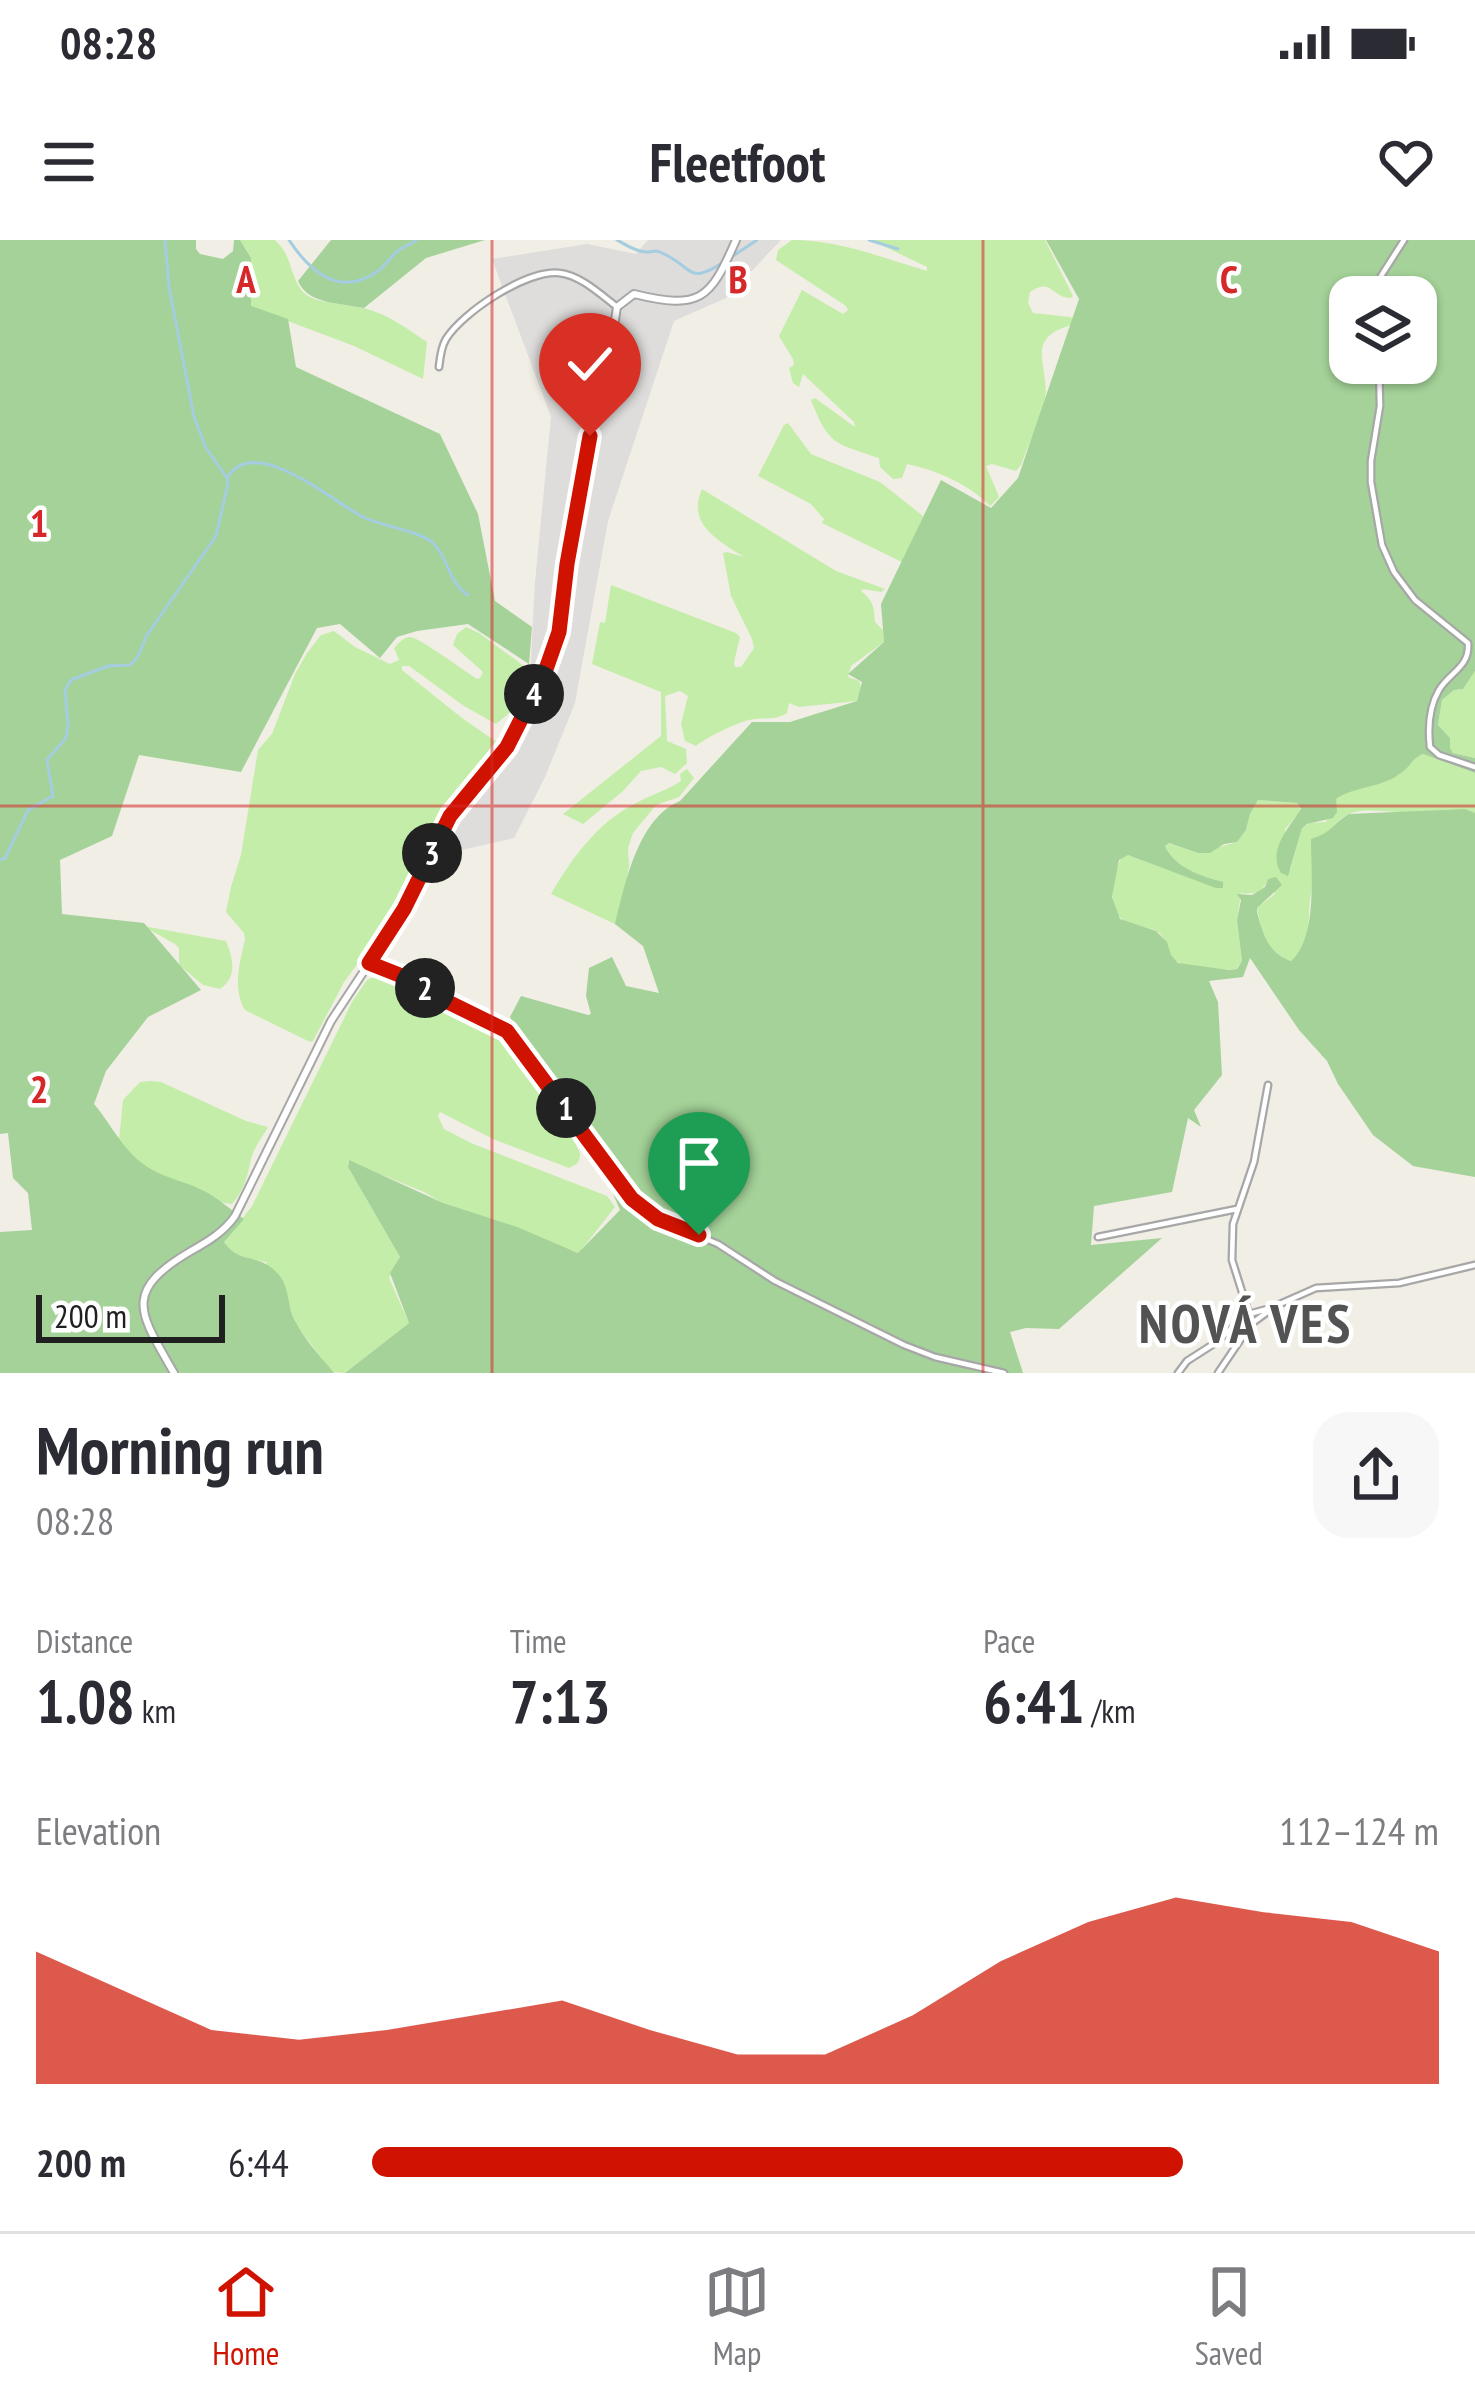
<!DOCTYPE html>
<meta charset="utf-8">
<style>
body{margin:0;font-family:"PT Sans Narrow",sans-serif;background:#f7f7f7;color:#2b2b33;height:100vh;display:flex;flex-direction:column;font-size:45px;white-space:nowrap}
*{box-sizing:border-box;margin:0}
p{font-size:39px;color:#7c7c81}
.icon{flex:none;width:66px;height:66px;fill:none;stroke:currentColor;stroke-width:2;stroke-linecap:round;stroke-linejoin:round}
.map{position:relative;height:1133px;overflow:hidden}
.details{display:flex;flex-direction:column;background:#fff;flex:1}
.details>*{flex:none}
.tools{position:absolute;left:1329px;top:36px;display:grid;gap:24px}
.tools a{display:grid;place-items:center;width:108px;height:108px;border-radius:24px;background:#fff;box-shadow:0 3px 9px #0004;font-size:60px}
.scale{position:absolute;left:36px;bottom:30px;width:189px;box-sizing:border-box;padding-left:12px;border:6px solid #202020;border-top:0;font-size:33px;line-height:42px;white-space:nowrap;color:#202020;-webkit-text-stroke:9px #fff;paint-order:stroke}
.pin{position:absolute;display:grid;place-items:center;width:102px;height:102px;color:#fff;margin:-123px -51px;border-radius:50% 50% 50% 0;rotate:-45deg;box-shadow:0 0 12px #0007}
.pin .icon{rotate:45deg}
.km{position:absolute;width:60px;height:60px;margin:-30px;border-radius:50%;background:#222;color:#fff;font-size:33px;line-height:60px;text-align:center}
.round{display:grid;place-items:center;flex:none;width:126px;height:126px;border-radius:36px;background:#f7f7f7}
.headline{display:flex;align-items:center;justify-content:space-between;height:204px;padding:0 36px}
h1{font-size:66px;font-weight:700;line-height:90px}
.stats{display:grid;grid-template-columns:repeat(3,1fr);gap:18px;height:204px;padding:12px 36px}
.stats div{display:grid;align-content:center}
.stats b{font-size:60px;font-weight:700}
.stats small{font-size:33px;font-weight:400}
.stats p{font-size:33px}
.chart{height:336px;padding:24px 36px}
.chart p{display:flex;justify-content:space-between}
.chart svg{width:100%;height:216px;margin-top:12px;fill:#cf1300;opacity:.7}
ul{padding:0 36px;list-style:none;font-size:39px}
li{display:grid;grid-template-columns:192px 144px 1fr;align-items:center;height:90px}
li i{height:30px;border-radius:15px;background:#cf1300}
.status{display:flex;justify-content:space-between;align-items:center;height:84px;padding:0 60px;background:#fff;direction:ltr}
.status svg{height:33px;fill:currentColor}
header{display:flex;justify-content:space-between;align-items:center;height:156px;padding:0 36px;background:#fff;font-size:54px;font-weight:700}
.menu{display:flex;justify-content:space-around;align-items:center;height:168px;border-top:3px solid #e1e1e2;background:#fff;font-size:33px;color:#7c7c81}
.menu a{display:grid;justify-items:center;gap:6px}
.menu .active{color:#cf1300}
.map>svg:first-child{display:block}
.residential{fill:#dedddc}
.grass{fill:#c4eda9}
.forest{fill:#a4d298;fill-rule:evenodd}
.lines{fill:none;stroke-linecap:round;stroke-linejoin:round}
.stream{stroke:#a4cde0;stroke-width:3}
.minor-casing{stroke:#a7a7a7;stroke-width:9}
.tertiary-casing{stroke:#a7a7a7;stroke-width:10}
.minor{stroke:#fff;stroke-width:4.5}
.tertiary{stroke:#fff;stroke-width:6}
.route-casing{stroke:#fff;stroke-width:24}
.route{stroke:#cf1300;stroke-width:15}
.grid{fill:none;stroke:#d62828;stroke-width:3;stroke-opacity:0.55}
.labels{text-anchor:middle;stroke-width:9;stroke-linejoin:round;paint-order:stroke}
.district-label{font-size:54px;font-weight:bold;letter-spacing:3px;fill:#535353;stroke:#fff}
.grid-label{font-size:39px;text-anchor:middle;font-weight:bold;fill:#d62828;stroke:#fff;stroke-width:9;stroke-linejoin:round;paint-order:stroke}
</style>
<div class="status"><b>08:28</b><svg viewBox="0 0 49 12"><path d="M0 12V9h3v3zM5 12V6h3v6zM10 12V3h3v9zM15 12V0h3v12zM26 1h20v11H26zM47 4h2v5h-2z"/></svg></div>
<header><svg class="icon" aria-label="menu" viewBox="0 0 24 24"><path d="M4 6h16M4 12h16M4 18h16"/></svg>Fleetfoot<svg class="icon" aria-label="heart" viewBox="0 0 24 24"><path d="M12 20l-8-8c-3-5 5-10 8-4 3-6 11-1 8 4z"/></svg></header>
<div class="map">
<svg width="1475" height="1133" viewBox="0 0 1475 1133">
<rect width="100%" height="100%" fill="#f1eee5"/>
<path class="residential" d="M 648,0 L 781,0 L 726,58 L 674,81 L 608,281 L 575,463 L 545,537 L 514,598 L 431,617 L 425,599 L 450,576 L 497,512 L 514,469 L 530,438 L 535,342 L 551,177 L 492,19 L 587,4 L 636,14 Z"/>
<path class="grass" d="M 240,0 L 275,0 C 292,15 290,36 302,51 C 313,64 343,63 358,67 C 385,72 405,87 427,102 L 423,139 L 354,106 L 251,67 L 251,18 Z
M 792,0 C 839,0 883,18 927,31 L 927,27 L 871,0 L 1045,0 L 1073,56 L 1071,58 C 1050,57 1052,37 1030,52 L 1028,63 L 1033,73 L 1070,77 L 1073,79 L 1072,85 C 1020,98 1053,131 1044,163 C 1039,184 1028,205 1021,225 L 1016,231 L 992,224 L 986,226 L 999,257 L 990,266 C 969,244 936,230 907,224 L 902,238 L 893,239 L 880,227 L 879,218 C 835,203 829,206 811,160 L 815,158 L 855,187 L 854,182 L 803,134 L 799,147 L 793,143 L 789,128 L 794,125 L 793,119 L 779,96 L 802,50 L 843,74 L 848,70 L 846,66 L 776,20 L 778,10 Z
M 788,183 L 811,214 L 880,242 L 923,276 L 904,323 L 822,283 L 824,279 L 811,264 L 758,236 L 784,185 Z
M 702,249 L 836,331 L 885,349 L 881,352 L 863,349 L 861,351 C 873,361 874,366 875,382 L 883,390 L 884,402 L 851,426 L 848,437 L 859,441 L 861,447 L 857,461 L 799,467 L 789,463 L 787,473 C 773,482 764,476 749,480 C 736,483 705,498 696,506 L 685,501 L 681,484 L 688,456 L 680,451 L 665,456 L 667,501 L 686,509 L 687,523 L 675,534 L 661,527 L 641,531 L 623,551 L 583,584 L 563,574 L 661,496 L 661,452 L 592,424 L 600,382 L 605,383 L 611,345 L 736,393 L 740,397 L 734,422 L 735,427 L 741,427 L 754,408 L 752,399 L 731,356 L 723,313 L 727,312 L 744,317 C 719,301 686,284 702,249 Z
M 466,387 L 479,393 L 528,429 L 530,438 L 515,468 L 496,484 L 464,466 L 409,426 L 402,426 L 402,430 L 462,478 L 501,505 L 442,573 L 429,596 L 400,666 L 344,742 L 313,801 L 310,802 L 245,770 C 232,748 240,722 245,699 L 244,693 L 226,672 L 231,647 L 241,615 L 258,510 L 272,494 L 295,434 L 307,413 L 321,395 L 334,391 L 355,407 L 390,424 L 399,420 L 394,408 C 398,404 402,398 410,397 C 417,396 466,432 477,439 L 480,438 L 483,432 L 453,405 L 457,394 Z
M 1475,431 L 1475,518 L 1453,513 L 1450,508 L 1450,498 L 1438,485 L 1442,460 L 1454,450 L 1463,449 Z
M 1423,514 L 1475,533 L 1475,573 C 1456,566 1422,573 1401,572 C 1383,572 1361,567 1345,576 C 1323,588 1314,636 1310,661 C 1308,675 1310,694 1304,707 C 1300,714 1297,716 1291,721 C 1267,713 1261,691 1257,668 L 1275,654 L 1268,639 C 1263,652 1254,655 1241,653 L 1237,680 L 1242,721 L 1236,729 C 1222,731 1180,730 1172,717 C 1166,708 1167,699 1158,692 C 1150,687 1138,687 1130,684 C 1103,674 1113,636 1122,616 L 1128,615 L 1167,629 L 1223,642 C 1200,636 1175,628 1165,606 L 1168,603 L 1198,613 L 1237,602 L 1246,590 L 1250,574 L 1258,560 L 1297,563 L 1301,571 L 1285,589 L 1290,631 L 1302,587 L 1311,583 L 1326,582 L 1336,559 L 1346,553 L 1399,535 L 1413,518 Z
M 687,529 L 694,538 L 679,557 L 656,565 L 633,593 L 628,608 L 629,626 L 626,644 L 615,684 L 551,654 C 575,613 601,578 646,558 C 659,552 669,549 681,541 L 680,534 Z
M 143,686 L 226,701 C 233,719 238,736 220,749 L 203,745 L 179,725 L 179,708 L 175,704 Z
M 380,734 L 497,794 C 510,807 579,902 580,914 C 580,924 576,924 569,928 L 493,899 L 440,872 L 438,876 L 444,889 L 471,903 L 607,956 L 615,967 L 579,1013 L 449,967 L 424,952 L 348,921 L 348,927 L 400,1017 L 389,1038 L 409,1083 L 345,1133 L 332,1132 L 298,1087 L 266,1022 C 248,1018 234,1017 224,1002 L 252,966 L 352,762 L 367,740 Z
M 150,841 L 161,842 L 246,881 L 268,887 C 263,896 255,906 252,916 C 247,935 246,948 232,964 C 213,963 156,935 140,922 C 132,916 126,907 119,900 L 123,860 L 140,842 Z"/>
<path class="forest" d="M 0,0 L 196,0 L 196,9 L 200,14 L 223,19 L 233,11 L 234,0 L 240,0 L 251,18 L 251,66 L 288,79 L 296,127 L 440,194 L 478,274 L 495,361 L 532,387 L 529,424 L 468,384 L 417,391 L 397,397 L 380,418 L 340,384 L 317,388 L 241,532 L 139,515 L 112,596 L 60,620 L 62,674 L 144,683 L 201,750 L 148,777 L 106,831 L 94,864 C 111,884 121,907 142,923 C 161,938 183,940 204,951 C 218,958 231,970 244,979 L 224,1002 C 241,1026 259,1011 279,1035 C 290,1048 287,1065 294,1079 C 304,1099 320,1116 334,1133 L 0,1133 L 0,992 L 32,990 L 28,953 L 13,938 L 8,893 L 0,894 Z
M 331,0 L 485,0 L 426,18 L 364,68 C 342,63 308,65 298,41 Z
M 1046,0 L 1475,0 L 1475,431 L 1463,449 L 1454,450 L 1442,460 L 1438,485 L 1450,498 L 1450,508 L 1453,513 L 1475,518 L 1475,533 L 1423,514 C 1411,519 1411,526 1401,533 C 1382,548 1355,546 1336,559 L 1337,572 L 1333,578 L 1307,584 L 1302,588 L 1288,636 L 1281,633 C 1267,610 1289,588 1301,569 L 1297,563 L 1258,560 L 1250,574 L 1246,590 L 1237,602 L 1224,604 L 1210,613 L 1198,613 L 1169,603 L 1165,606 C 1175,628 1201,636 1223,642 L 1223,648 L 1216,648 L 1128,615 L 1119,620 L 1112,657 L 1120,679 L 1156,691 L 1167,702 L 1171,715 L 1178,723 L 1229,730 L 1237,729 L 1242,721 L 1237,680 L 1241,660 L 1237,654 L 1252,655 L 1265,647 L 1268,639 L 1276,637 L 1282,645 L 1257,668 L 1257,672 C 1263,694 1268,713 1291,721 C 1318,698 1311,632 1311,599 C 1332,593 1332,584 1349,574 L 1465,569 L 1475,573 L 1475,937 L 1413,926 L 1373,895 L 1338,844 L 1327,821 L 1299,790 L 1250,718 L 1243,737 L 1209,741 L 1218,762 L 1222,835 L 1194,870 L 1201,887 L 1188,878 L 1172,952 L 1094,966 L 1091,1005 L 1162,998 L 1059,1089 L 1026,1088 L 1010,1092 L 1023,1133 L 345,1133 L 409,1083 L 390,1033 L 400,1017 L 348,927 L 349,920 L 443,963 L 517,987 L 578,1013 L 620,970 L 581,880 L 524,803 L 510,777 L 521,756 L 588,775 L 591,774 L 586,756 L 589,728 L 612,717 L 626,746 L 659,753 L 643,706 L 615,684 C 625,644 638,578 680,561 L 752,482 L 790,482 L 857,461 L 862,442 L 848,434 L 884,402 L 881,364 L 941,240 L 991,268 L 1018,238 L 1079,59 ZM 1350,57 L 1416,57 L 1416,123 L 1350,123 Z"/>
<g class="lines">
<path class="stream" d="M 289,0 C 310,32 340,58 378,31 C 386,25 391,16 399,10 C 400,9 416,1 417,0
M 617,0 C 626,5 635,11 645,12 C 655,12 654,9 664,14 C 694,28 688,46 725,21
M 869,0 L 898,9
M 733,16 L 757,0
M 227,238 C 254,192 333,262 363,277 C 383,287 418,290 433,303 C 448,317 449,344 468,355
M 0,620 L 5,618 L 28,570 L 53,556 L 47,520 L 66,498 L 68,485 L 65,450 L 71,440 L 108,426 L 130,425 L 137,418 L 147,395 L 216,296 L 228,244 L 227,238 L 206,208 L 194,177 L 169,47 L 165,0"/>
<defs>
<path id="minor" d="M 1378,57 L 1381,36 L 1404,0
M 1379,123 L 1380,166 L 1371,221 L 1371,242 L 1382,305 L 1394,332 L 1415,360 L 1468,403 C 1470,427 1450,432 1439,450 C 1429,467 1428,489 1430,507 L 1439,515 L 1475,527
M 439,127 C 440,118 441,107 446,99 C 463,72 526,30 559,33 C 580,35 600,54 617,67
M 369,723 L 413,740 L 445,761 L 507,791 L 632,959 L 658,979 L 718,1004 L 775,1041 L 904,1105 L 935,1117 L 1004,1133
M 1098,997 L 1237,969
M 1249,1074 L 1232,1020 L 1233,984 L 1254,922 L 1268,845
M 1178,1133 L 1187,1121 L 1212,1105 L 1249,1074 L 1271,1068 L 1316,1048 L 1399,1043 L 1475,1025
M 1218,1133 L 1251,1084 L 1266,1073"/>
<path id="tertiary" d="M 174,1133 C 140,1073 121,1052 191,1011 C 207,1002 224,992 235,976 L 331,781 L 405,669 L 450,576 L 507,507 L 545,432 L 559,392 L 567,324 L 590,196 L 607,131 L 617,67 L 634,54 C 700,70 710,60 736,0"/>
</defs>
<use href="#minor" class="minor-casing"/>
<use href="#tertiary" class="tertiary-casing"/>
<use href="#minor" class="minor"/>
<use href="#tertiary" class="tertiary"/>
</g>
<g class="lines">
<defs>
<path id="route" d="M 590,196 L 567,324 L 559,392 L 545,432 L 507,507 L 450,576 L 404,669 L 369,723 L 412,740 L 446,761 L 507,791 L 632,959 L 658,979 L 699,995"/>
</defs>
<use href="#route" class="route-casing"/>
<use href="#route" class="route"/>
</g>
<path class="grid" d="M 492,0 L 492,1133M 983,0 L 983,1133M 0,566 L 1475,566"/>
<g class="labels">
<g class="district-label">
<text x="1246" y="1103">NOVÁ VES</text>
</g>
</g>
<g class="grid-label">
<text x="246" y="53">A</text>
<text x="738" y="53">B</text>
<text x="1229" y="53">C</text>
<text x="39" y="297">1</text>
<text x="39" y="863">2</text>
</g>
</svg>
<div class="tools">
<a><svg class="icon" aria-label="layers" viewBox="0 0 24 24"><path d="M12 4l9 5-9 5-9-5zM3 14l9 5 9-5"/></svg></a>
</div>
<div class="scale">200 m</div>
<div class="pin" style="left:699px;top:995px;background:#1e9e55"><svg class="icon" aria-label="arrive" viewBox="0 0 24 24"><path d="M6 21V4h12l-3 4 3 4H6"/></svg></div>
<div class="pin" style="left:590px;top:196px;background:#d93025"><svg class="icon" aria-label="check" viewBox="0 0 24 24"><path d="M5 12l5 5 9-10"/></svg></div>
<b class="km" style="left:566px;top:868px">1</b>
<b class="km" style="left:425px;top:748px">2</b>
<b class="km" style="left:432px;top:613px">3</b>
<b class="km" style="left:534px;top:454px">4</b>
</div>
<section class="details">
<div class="headline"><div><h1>Morning run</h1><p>08:28</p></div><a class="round"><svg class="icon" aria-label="share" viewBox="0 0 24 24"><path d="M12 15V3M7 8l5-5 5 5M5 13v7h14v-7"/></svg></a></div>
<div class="stats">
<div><p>Distance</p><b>1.08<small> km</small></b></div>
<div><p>Time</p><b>7:13</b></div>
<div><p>Pace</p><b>6:41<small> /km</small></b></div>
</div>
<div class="chart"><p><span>Elevation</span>112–124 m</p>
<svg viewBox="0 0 160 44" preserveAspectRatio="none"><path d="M0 44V17L10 25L20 33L30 35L40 33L50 30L60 27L70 33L80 38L90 38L100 30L110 19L120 11L130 6L140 9L150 11L160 17V44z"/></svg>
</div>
<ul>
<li><b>200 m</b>6:44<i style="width:76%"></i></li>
</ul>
</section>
<nav class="menu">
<a class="active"><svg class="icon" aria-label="home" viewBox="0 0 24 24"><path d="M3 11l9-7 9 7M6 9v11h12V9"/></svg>Home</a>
<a><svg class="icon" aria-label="map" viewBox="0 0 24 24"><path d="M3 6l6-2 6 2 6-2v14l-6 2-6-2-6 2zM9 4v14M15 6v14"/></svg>Map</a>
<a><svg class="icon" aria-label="saved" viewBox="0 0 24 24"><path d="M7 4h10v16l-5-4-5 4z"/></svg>Saved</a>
</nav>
